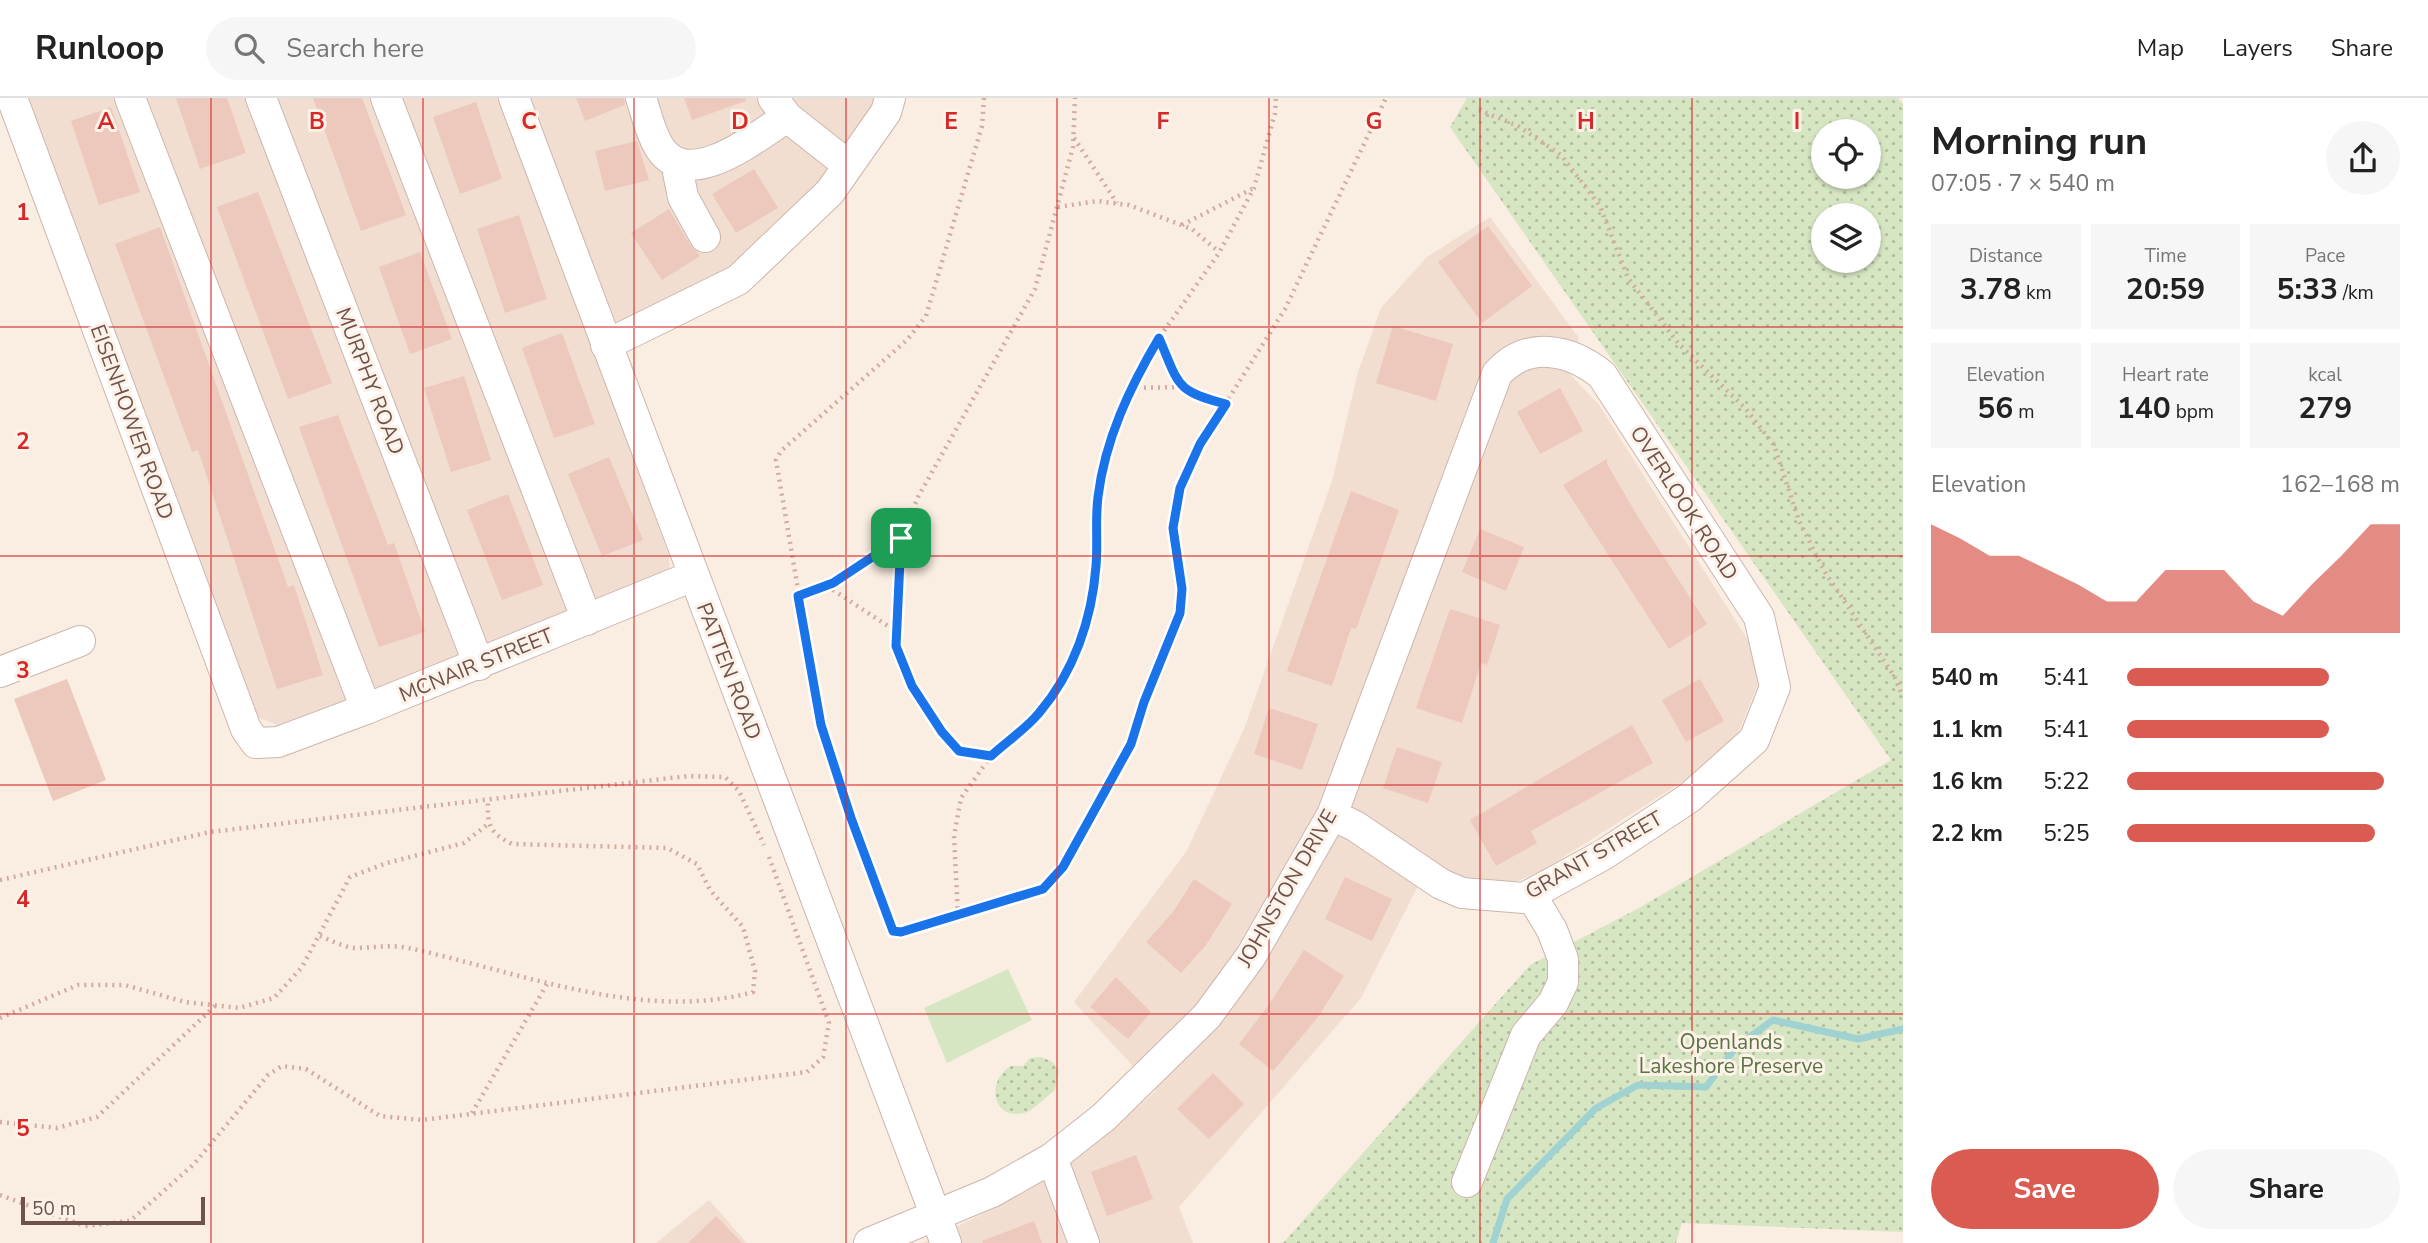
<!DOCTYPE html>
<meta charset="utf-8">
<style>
body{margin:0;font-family:"Nunito Sans",sans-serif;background:#f6f6f6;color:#222;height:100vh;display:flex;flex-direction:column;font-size:26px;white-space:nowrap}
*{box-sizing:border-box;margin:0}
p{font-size:23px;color:#767676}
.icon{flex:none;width:38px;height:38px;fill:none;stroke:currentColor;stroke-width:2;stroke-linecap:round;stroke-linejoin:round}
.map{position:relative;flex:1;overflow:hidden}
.drawer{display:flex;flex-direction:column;background:#fff;width:525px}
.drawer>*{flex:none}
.controls{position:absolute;left:1811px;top:21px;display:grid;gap:14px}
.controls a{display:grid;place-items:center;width:70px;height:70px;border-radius:50%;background:#fff;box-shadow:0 2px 5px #0004;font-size:35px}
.scale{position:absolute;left:21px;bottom:18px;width:184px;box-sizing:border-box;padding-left:7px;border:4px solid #6f524b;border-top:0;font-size:19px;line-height:24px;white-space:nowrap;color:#6f524b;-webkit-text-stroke:5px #fdf2e8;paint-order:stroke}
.pin{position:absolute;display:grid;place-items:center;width:60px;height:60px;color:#fff;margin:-30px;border-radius:14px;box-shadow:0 4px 10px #0006}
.round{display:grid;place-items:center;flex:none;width:74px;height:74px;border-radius:37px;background:#f6f6f6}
.head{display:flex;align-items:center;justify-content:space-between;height:119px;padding:0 28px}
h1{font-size:38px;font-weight:700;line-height:52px}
.metrics{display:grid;grid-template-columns:repeat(3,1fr);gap:10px;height:119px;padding:7px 28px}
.metrics div{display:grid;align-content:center;border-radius:0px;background:#f6f6f6;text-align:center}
.metrics b{font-size:30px;font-weight:700}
.metrics small{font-size:19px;font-weight:400}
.metrics p{font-size:19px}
.chart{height:196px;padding:14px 28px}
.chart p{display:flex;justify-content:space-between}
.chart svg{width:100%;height:126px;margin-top:7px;fill:#da5b51;opacity:.7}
.button{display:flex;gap:14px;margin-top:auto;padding:14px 28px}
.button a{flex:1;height:80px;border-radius:42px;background:#da5b51;color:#fff;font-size:28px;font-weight:700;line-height:80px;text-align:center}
.button a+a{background:#f6f6f6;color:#222}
ul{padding:0 28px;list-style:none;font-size:23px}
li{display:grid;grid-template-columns:112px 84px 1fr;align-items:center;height:52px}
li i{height:18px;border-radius:9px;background:#da5b51}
header{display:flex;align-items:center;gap:42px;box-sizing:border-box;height:98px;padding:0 35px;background:#fff;border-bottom:2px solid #e0e0e0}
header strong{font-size:33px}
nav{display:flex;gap:38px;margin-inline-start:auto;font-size:24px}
.search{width:490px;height:63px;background:#f6f6f6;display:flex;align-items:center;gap:18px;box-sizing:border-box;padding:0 24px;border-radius:38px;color:#767676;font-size:26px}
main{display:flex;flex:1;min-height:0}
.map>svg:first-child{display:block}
.residential{fill:#f1ded1}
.grass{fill:#d6e6c2}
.park{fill:url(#park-dots);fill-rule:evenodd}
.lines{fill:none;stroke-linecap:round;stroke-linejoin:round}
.stream{stroke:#a0d2d2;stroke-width:7}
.building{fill:#edc8bc}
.minor-casing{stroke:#ccb6ad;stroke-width:32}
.path{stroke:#d1aca0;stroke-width:4.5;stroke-dasharray:2 5;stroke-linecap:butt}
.minor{stroke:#fff;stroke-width:30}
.route-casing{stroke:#fff;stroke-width:14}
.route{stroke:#1a73e8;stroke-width:9}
.grid{fill:none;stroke:#d62828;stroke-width:2;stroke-opacity:0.55}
.labels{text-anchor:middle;stroke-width:6;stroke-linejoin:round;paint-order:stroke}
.street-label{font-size:21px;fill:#6f524b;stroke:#fdf2e8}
.park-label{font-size:21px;fill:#5a7444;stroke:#fdf2e8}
.grid-label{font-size:23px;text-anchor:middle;font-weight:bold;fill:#d62828;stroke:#fdf2e8;stroke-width:6;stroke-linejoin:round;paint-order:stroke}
</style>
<header>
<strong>Runloop</strong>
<div class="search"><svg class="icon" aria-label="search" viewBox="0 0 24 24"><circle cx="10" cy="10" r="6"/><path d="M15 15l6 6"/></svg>Search here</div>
<nav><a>Map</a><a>Layers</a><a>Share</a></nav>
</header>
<main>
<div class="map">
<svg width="1903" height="1145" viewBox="0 0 1903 1145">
<defs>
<pattern id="park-dots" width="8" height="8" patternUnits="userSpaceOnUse" patternTransform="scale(1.75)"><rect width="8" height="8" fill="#d6e6c2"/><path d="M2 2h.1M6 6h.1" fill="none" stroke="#b2bda0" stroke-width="1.8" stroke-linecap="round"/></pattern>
</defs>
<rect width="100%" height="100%" fill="#faede2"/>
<path class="residential" d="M 21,0 L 878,0 L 862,33 L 765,149 L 648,217 L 588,236 L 669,458 L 670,474 L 661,484 L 277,627 L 255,618 Z
M 1490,119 L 1579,240 L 1569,275 L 1599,307 L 1753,550 L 1758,586 L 1731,653 L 1543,772 L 1511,786 L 1463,781 L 1430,764 L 1361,900 L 1179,1109 L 1193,1145 L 922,1145 L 993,1111 L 1093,1048 L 1156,993 L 1074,904 L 1186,754 L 1244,631 L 1332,383 L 1358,274 L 1381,210 L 1427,159 Z
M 709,1102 L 747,1145 L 656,1145 Z"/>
<path class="grass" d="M 1008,871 L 1032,922 L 947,965 L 924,910 Z"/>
<path class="park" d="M 1467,0 L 1898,0 L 1903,6 L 1903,1134 L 1682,1125 L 1676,1145 L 1283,1145 L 1530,867 L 1639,810 L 1891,662 L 1450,29 ZM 1824,33 L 1869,33 L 1869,79 L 1824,79 ZM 1824,117 L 1869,117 L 1869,163 L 1824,163 Z
M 1041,959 L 1053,964 L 1059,973 L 1055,992 C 1047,998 1033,1013 1024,1015 C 993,1023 985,983 1011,968 L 1023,968 L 1030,960 Z"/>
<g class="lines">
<path class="stream" d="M 1493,1145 L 1507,1101 L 1596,1010 L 1638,987 L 1706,989 L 1736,949 L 1773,922 L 1858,941 L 1903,931"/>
</g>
<path class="building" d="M 176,0 L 227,0 L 246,55 L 200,71 Z
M 313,0 L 362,0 L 406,117 L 361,133 Z
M 576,0 L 624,0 L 625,7 L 585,23 Z
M 684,0 L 745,0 L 746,3 L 692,22 Z
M 476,4 L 502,81 L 460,96 L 433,19 Z
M 111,9 L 140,94 L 99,107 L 71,23 Z
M 637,43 L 649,82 L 605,93 L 595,53 Z
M 754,71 L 778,110 L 736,135 L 712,96 Z
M 258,94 L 332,285 L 288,301 L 217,109 Z
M 669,111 L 690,147 L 700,158 L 662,182 L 631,135 Z
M 519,117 L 547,201 L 505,215 L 477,131 Z
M 1488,128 L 1532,188 L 1482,225 L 1438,164 Z
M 160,129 L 288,489 L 294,487 L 323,577 L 277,591 L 198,352 L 192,354 L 115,146 Z
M 420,154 L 452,241 L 410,256 L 379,169 Z
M 1393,228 L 1453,246 L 1436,303 L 1376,285 Z
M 562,235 L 595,326 L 554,340 L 522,250 Z
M 464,278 L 491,362 L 451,374 L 424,290 Z
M 1560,290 L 1583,333 L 1540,356 L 1517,314 Z
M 338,317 L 388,447 L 394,445 L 425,534 L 379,549 L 299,329 Z
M 609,359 L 643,442 L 602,458 L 568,376 Z
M 1607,361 L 1607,366 L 1640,422 L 1707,526 L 1669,551 L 1563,387 Z
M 1351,393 L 1399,412 L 1356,531 L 1351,530 L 1332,588 L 1287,573 Z
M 508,396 L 543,487 L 502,502 L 467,412 Z
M 1480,431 L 1524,449 L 1506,493 L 1462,474 Z
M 1450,511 L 1500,527 L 1487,567 L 1481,565 L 1462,625 L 1416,610 Z
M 67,581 L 106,682 L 53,703 L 14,601 Z
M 1700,581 L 1724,623 L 1686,644 L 1662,602 Z
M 1269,610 L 1318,626 L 1302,672 L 1254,656 Z
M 1632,627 L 1653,665 L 1531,733 L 1537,745 L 1496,768 L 1470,722 Z
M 1397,649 L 1442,664 L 1428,705 L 1383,690 Z
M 1345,779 L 1392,801 L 1372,843 L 1325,821 Z
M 1194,781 L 1232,806 L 1206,847 L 1181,875 L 1146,844 L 1173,814 Z
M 1304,852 L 1344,878 L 1318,919 L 1273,973 L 1239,946 L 1268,908 Z
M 1116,879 L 1151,914 L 1128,941 L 1090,909 Z
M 1213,975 L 1244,1006 L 1209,1041 L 1177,1011 Z
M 1136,1057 L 1153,1101 L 1107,1118 L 1091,1074 Z
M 716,1118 L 742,1145 L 688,1145 Z
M 1034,1123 L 1042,1145 L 983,1145 L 982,1143 Z"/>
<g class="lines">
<defs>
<path id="minor" d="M 12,0 L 246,631 L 256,645 L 278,644 L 366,611 L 693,478
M 130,0 L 366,611
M 261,0 L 479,567
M 386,0 L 587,522
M 514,0 L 946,1145
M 641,0 C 646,15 650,33 658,47 C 686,97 756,39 787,19
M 773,0 L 787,19 L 848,67
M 676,64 L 683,99 L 705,139
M 606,247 L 738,182 L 830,94 L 886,14 L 890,0
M 0,574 L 80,543
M 1052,1060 L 1084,1145
M 1467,1084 L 1526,937 L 1553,905 L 1563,884 L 1563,861 L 1552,832 L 1531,797
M 869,1145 L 992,1094 L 1052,1060 L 1104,1019 L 1207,918 L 1251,858 L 1332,717 L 1497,276 C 1527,242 1570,251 1602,277 L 1759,519 L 1775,589 L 1754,642 L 1689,700 L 1603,757 L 1524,800 L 1462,795 L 1441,786 L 1355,728 L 1332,717"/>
</defs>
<use href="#minor" class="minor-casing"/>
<path class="path" d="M 984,0 L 982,28 L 926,218 L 907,242 L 781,353 L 776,362 L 821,627 L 851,720 L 893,833 L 901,834 L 1043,791 L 1063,769 L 1131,646 L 1144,604 L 1180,515 L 1182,491 L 1173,430 L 1180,390 L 1200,346 L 1285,211 L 1386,0
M 1479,12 L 1518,28 L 1561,57 L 1600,108 L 1628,180 L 1678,245 L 1745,310 L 1774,347 L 1799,423 L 1825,474 L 1894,578 L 1903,599
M 1074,40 L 1117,105
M 1058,109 L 1097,103 L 1129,107 L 1192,131 L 1219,154
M 1182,127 L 1252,91
M 1159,240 C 1179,286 1174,293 1226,306
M 1130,290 L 1183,289
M 827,488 L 897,534
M 798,498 L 833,486 L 901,441
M 991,658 L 959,653 L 942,634 L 912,588 L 896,548 L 901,440 L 918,399 L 1035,191 L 1073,49 L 1075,0
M 0,782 L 210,734 L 688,678 L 725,679 L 739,693 L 764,747
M 958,817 L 954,738 L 961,700 L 991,658 L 1039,616 L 1070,570 L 1089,518 L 1096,469 L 1098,399 L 1129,290 L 1159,240 L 1219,155 L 1254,90 L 1275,15 L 1276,0
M 320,838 C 330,842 343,849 355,850 C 373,850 390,846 408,850 C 517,873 642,925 753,894 L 755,873 L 743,829 L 710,792 L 697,766 L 667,750 L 512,746 C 490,735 487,728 488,703
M 0,920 L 78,887 L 125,887 L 185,904 L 239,910 L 274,900 L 302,869 L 350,779 L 387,765 L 464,745 L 488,726
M 472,1015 L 547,886
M 0,1024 L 57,1030 L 97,1019 L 215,908
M 0,1097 L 85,1128 L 130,1123 L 194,1066 L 268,977 L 282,968 L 306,971 L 380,1018 L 422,1022 L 807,974 L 823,959 L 829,925 L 769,759"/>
<use href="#minor" class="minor"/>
</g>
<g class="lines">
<defs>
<path id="route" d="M 1159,240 C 1179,286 1174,293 1226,306 L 1200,346 L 1180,390 L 1173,430 L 1182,491 L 1180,515 L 1144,604 L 1131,646 L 1063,769 L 1043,791 L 901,834 L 893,833 L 851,720 L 821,627 L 798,498 L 833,485 L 901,440 L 896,548 L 912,588 L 942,634 L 959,653 L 991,658 C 1006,644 1026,631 1039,615 C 1074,574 1092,521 1096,468 C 1098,445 1095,421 1098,399 C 1105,341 1130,289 1159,240 Z"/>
</defs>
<use href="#route" class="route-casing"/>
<use href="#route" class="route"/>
</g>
<path class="grid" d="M 211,0 L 211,1145M 423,0 L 423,1145M 634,0 L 634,1145M 846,0 L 846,1145M 1057,0 L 1057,1145M 1269,0 L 1269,1145M 1480,0 L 1480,1145M 1692,0 L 1692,1145M 0,229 L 1903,229M 0,458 L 1903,458M 0,687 L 1903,687M 0,916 L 1903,916"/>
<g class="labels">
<g class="street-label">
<text transform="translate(370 283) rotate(69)" y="7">MURPHY ROAD</text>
<text transform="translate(132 324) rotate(70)" y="7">EISENHOWER ROAD</text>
<text transform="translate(1684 405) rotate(57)" y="7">OVERLOOK ROAD</text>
<text transform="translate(476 567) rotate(-22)" y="7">MCNAIR STREET</text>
<text transform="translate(729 573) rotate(69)" y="7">PATTEN ROAD</text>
<text transform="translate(1594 757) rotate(-30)" y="7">GRANT STREET</text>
<text transform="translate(1287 790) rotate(-60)" y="7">JOHNSTON DRIVE</text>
</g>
<g class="park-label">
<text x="1731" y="951">Openlands<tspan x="1731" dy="24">Lakeshore Preserve</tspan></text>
</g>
</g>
<g class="grid-label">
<text x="106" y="31">A</text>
<text x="317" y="31">B</text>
<text x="529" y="31">C</text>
<text x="740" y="31">D</text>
<text x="951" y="31">E</text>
<text x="1163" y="31">F</text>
<text x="1374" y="31">G</text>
<text x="1586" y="31">H</text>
<text x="1797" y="31">I</text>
<text x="23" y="122">1</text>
<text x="23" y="351">2</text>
<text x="23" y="580">3</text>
<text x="23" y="809">4</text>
<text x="23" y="1038">5</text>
</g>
</svg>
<div class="controls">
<a><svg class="icon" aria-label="locate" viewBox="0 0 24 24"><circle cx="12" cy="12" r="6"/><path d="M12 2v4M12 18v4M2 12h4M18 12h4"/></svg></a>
<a><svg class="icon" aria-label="layers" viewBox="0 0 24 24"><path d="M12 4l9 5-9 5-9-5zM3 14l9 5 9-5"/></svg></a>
</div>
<div class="scale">50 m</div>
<div class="pin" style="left:901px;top:440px;background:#1e9e55"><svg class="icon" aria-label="arrive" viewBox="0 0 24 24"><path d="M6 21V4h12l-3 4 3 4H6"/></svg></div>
</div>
<section class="drawer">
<div class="head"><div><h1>Morning run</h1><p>07:05 · 7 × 540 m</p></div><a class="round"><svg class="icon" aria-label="share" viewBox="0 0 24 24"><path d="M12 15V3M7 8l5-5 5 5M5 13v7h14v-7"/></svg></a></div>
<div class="metrics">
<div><p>Distance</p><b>3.78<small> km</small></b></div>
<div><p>Time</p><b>20:59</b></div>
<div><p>Pace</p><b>5:33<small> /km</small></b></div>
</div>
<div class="metrics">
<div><p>Elevation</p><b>56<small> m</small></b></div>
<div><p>Heart rate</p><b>140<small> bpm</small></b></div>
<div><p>kcal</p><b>279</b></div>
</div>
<div class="chart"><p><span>Elevation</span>162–168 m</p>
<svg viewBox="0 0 160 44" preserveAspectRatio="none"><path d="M0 44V6L10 11L20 17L30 17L40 22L50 27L60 33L70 33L80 22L90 22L100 22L110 33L120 38L130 27L140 17L150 6L160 6V44z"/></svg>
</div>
<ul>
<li><b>540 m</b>5:41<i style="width:74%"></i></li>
<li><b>1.1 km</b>5:41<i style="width:74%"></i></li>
<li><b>1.6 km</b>5:22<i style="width:94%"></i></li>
<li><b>2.2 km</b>5:25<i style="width:91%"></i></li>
</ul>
<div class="button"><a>Save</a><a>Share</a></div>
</section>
</main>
